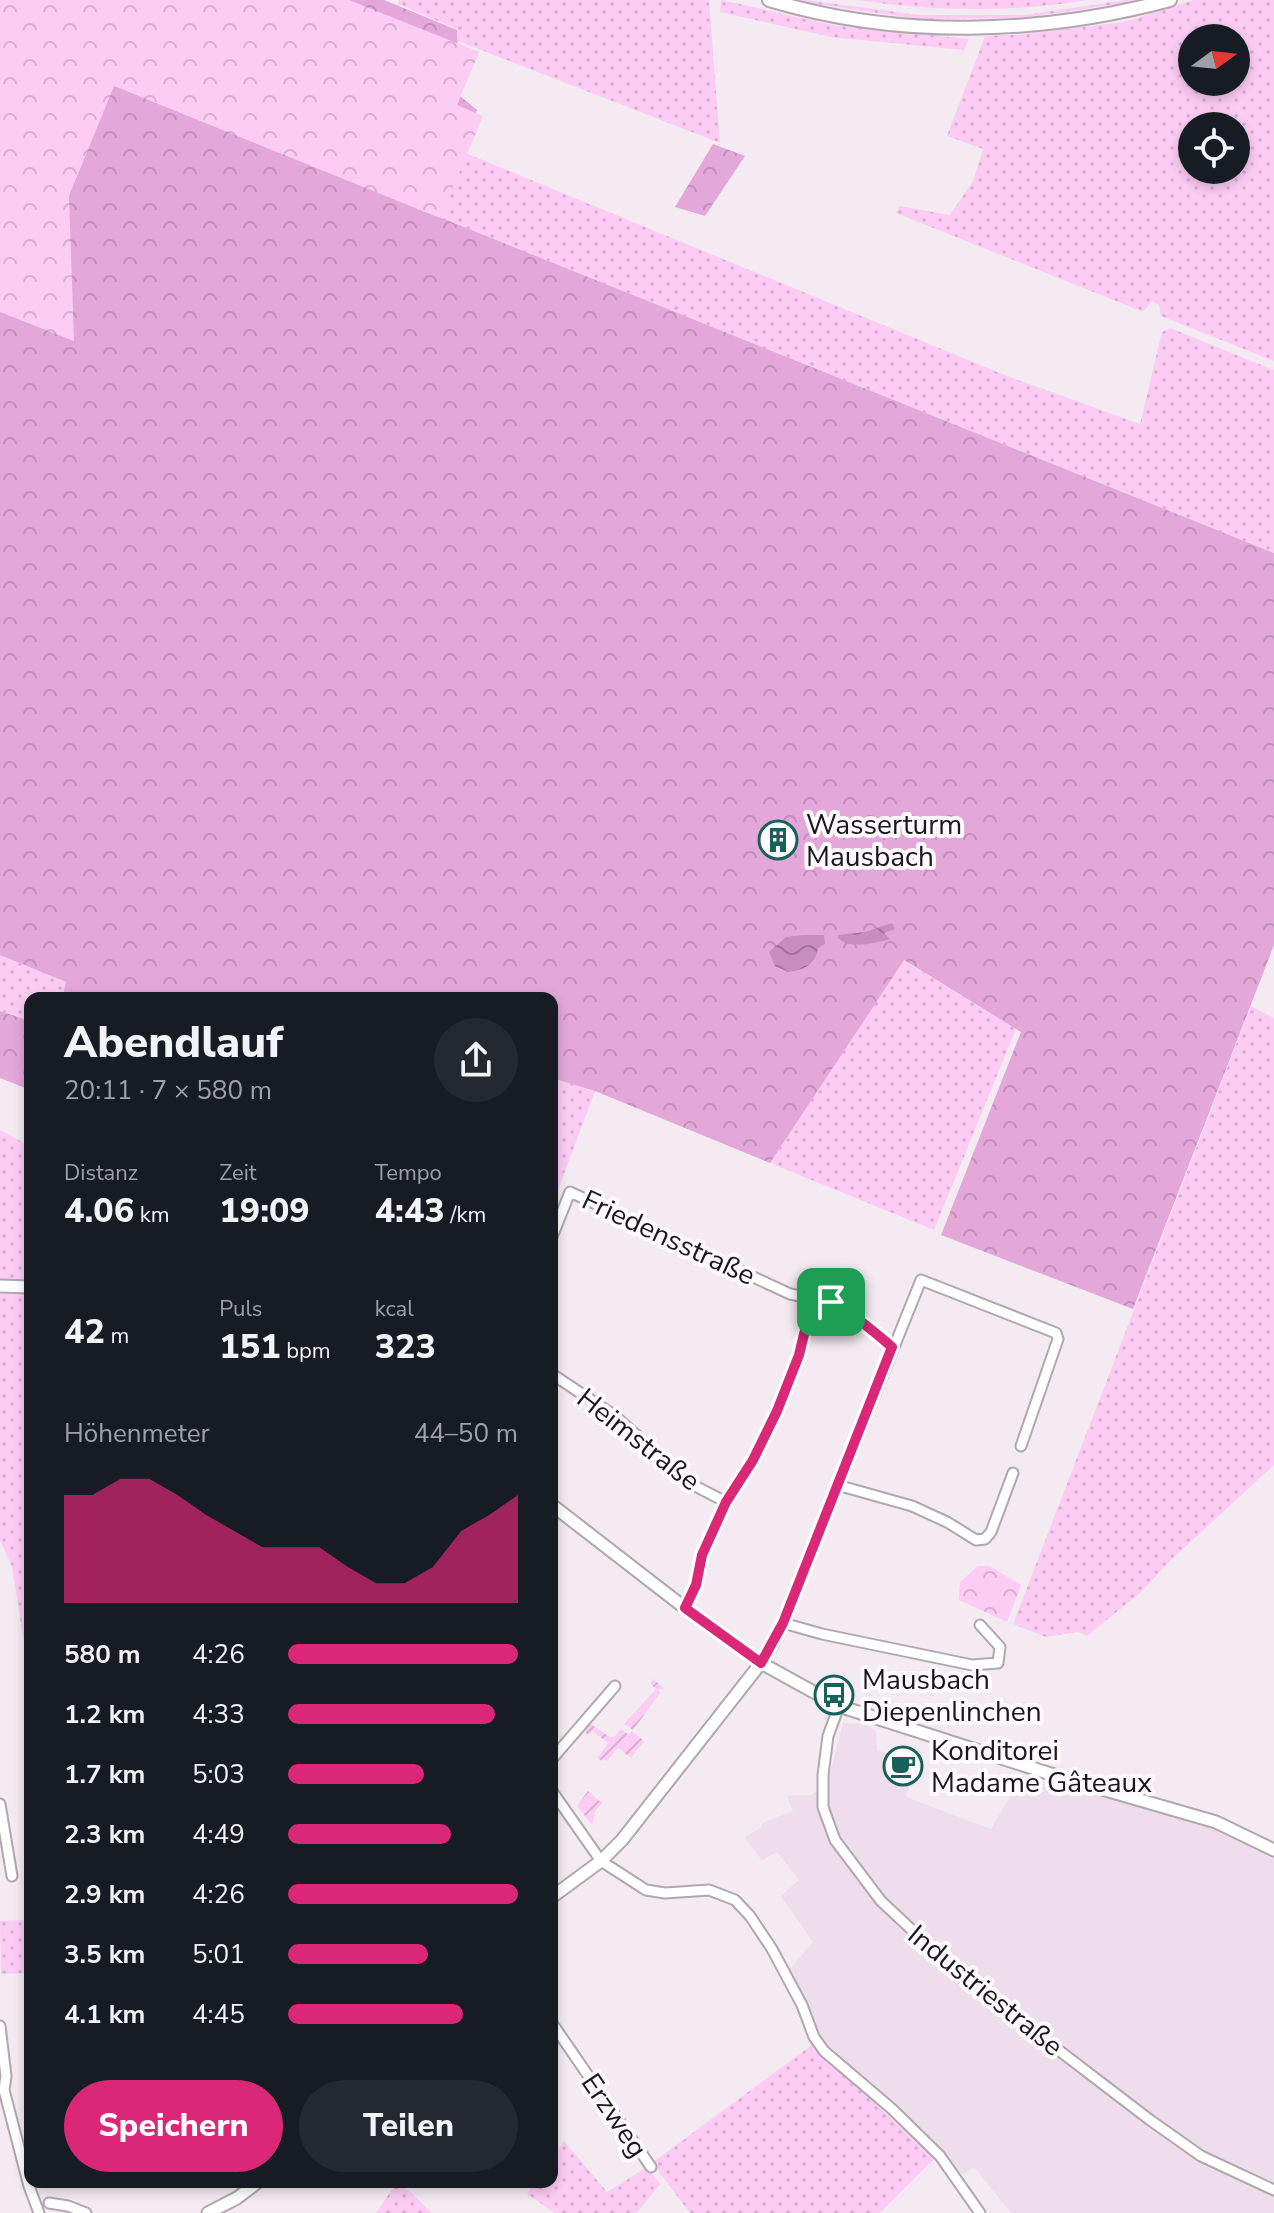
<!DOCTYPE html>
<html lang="de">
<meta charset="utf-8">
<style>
body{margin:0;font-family:"Nunito Sans",sans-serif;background:#242831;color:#f1f3f6;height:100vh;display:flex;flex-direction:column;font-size:30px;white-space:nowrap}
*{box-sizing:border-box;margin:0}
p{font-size:26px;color:#9ea1a6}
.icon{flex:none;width:44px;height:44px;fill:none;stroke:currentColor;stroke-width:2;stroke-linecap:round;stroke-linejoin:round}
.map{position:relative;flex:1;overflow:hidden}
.side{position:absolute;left:24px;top:992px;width:534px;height:1196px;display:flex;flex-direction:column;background:#171b24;border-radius:16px;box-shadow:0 4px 12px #0003}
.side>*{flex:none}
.needle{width:52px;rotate:75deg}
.controls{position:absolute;left:1178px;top:24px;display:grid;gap:16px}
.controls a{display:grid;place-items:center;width:72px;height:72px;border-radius:50%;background:#171b24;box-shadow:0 4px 12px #0003;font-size:40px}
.pin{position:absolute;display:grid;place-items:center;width:68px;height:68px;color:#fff;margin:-34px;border-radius:16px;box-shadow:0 4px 12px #0006}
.round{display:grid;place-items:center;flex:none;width:84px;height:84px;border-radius:42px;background:#242831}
.overview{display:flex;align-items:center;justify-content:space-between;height:136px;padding:0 40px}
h1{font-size:44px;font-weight:800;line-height:60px}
.stats{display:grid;grid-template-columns:repeat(3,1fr);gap:12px;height:136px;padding:8px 40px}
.stats div{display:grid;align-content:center}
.stats b{font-size:34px;font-weight:800}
.stats small{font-size:22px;font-weight:400}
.stats p{font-size:22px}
.chart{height:224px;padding:16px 40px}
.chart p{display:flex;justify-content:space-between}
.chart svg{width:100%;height:144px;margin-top:8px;fill:#db2777;opacity:.7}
.primary-button{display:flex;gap:16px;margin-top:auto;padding:16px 40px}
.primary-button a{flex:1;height:92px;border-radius:48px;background:#db2777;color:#fff;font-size:32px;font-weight:800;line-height:92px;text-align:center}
.primary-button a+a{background:#242831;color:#f1f3f6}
ul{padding:0 40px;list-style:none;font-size:26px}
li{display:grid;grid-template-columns:128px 96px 1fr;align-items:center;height:60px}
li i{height:20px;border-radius:10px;background:#db2777}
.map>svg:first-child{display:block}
.built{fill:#eeddea}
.grass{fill:url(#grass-dots);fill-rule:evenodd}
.forest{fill:url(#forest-crowns)}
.park{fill:url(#park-crowns)}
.garden{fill:url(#garden-furrows)}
.water{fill:url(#water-waves)}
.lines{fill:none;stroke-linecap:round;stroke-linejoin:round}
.minor-casing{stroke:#b1a7af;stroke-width:13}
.tertiary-casing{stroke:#b1a7af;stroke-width:15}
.secondary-casing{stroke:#b1a7af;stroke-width:16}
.minor{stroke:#fff;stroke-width:9}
.tertiary{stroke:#fff;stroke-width:11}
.secondary{stroke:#fff;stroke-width:12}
.route-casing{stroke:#fff;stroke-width:16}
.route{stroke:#db2777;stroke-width:10}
.labels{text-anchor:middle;stroke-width:8;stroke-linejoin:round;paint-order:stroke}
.poi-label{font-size:28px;fill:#1a1719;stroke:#fef9fd;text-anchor:start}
.street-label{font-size:28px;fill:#1a1719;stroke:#fef9fd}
</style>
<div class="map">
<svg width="1274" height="2213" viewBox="0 0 1274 2213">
<defs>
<pattern id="grass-dots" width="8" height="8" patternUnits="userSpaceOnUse" patternTransform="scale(2)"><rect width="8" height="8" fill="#fdccf4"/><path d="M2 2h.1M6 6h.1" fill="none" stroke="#d8aed1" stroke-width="1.8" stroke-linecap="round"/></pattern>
<pattern id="forest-crowns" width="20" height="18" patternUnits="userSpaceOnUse" patternTransform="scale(2)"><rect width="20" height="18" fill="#e3a7d9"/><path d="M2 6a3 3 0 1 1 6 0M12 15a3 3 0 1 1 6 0" fill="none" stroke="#c28fba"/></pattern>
<pattern id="park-crowns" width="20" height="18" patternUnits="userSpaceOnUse" patternTransform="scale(2)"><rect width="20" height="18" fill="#fdccf4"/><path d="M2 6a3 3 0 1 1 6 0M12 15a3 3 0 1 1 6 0" fill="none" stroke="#d8aed1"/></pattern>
<pattern id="garden-furrows" width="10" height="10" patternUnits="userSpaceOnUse" patternTransform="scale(2)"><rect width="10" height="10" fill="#fdccf4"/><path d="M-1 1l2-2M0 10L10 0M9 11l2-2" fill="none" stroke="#d8aed1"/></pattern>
<pattern id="water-waves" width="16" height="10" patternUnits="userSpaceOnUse" patternTransform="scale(2)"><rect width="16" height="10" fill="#c88dbe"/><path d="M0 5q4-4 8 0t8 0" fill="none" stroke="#a2729a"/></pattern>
</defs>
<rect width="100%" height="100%" fill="#f4eaf2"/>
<path class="built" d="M 843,1723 L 863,1724 L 876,1730 L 877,1750 L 916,1764 L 906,1797 L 991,1829 L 1022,1776 L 1217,1815 L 1274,1843 L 1274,2213 L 1011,2213 L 974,2167 L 963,2175 L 820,2039 L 787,1972 L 813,1942 L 781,1896 L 799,1880 L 777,1852 L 762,1860 L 744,1838 L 762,1827 L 761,1824 L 793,1811 L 787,1796 L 811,1795 L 828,1782 Z"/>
<path class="grass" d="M 399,0 L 709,0 L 720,143 L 458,41 L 457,29 L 398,4 Z
M 721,0 L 833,25 L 969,39 L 964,50 L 831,37 L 720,12 Z
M 788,0 L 806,0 L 919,15 L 1024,15 L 1126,0 L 1143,0 L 1024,18 L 919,19 Z
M 856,0 L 1087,0 C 1011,13 932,11 856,0 Z
M 1193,0 L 1274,0 L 1274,361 L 1161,316 L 1159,305 L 1152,301 L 1146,309 L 1141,311 L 896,213 L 900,206 L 950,215 L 973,181 L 983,149 L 947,136 L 985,36 L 1026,34 L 1124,22 ZM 1192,38 L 1236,38 L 1236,82 L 1192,82 ZM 1192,126 L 1236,126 L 1236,170 L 1192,170 Z
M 463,152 L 1007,376 L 1140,424 L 1162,332 L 1170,328 L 1274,370 L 1274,553 L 424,211 Z
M 0,955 L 66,982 L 62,998 L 30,998 L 30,1021 L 0,1011 Z
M 903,960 L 1016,1029 L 934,1230 L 770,1163 Z
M 1251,1006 L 1274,1018 L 1274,1465 L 1170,1561 L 1140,1593 L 1087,1636 L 1078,1632 L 1046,1637 L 1013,1624 Z
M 552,1078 L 595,1091 L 552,1206 Z
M 0,1130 L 28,1145 L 30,1142 L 30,1281 L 0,1281 Z
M 0,1292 L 30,1293 L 30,1641 L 24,1643 L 12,1567 L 0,1540 Z
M 30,1920 L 30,1973 L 1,1974 L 0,1921 Z
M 813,2044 L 934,2159 L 880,2213 L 690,2213 L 652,2163 Z
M 564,2141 L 607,2192 L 647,2167 L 660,2184 L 637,2213 L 555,2213 L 527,2194 L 535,2182 L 552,2182 L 552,2158 Z
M 397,2182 L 400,2182 L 432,2213 L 376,2213 Z"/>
<path class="forest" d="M 149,0 L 384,0 L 457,30 L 460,96 L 477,110 L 463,152 L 424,211 L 1274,553 L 1274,945 L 1133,1309 L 941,1235 L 1021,1032 L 904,960 L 770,1163 L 595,1091 L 552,1078 L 552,998 L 139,998 L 135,993 L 117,998 L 62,998 L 66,982 L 0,955 L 0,113 Z
M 713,144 L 745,156 L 705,216 L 675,207 Z
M 0,1011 L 30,1021 L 30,1090 L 0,1078 Z"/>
<path class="park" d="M 0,0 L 349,0 L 479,52 L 457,105 L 483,116 L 440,218 L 114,86 L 69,196 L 74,341 L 0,312 Z
M 978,1566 L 990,1566 L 1021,1585 L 1007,1622 L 959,1600 L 960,1582 Z"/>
<path class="garden" d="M 653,1679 L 664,1688 L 658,1690 L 660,1693 L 633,1730 L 624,1724 L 656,1689 L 650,1683 Z
M 589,1723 L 610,1737 L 614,1737 L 621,1729 L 629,1735 L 632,1731 L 644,1741 L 631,1758 L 618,1748 L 607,1761 L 604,1759 L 602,1761 L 597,1758 L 608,1743 L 592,1731 L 587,1735 L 584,1729 Z
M 588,1791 L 602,1803 L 596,1810 L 592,1825 L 577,1806 Z"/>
<path class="water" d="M 892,923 L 895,929 L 884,933 L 890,939 C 874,943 851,950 838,938 L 838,935 L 865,932 Z
M 803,935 L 824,935 L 825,944 L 818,948 C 816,964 803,971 788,972 L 775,966 L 769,952 L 786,937 Z"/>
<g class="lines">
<defs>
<path id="minor" d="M 552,1237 L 570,1192 L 790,1294 L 831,1302 L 851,1313 L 892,1347
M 552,1374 L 615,1416 L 693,1485 L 726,1502
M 837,1485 L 912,1506 L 947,1522 L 976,1540 L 985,1539 L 991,1532 L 1013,1473
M 685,1608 L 696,1585 L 702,1555 L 726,1502 L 753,1460 L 777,1411 L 799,1355 L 813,1297
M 783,1623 L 822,1634 L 972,1665 L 998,1663 L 1000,1647 L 980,1625
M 761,1663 L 772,1647 L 783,1623 L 921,1280 L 1056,1333 L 1058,1339 L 1021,1446
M 839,1706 L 828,1736 L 823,1775 L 823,1807 L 835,1840 L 881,1901 L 959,1974 L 1150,2120 L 1201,2156 L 1274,2190
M 552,1759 L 615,1686
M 552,1791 L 601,1861 L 646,1890 L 665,1893 L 709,1890 L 735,1900 L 750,1916 L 772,1949 L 802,2005 L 814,2037 L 824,2051 L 892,2109 L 940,2156 L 980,2213
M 0,1804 L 12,1876
M 552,2023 L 651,2167
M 0,2026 L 6,2076 L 4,2090 L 29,2186 L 39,2213
M 49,2203 L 68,2206 L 86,2213"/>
<path id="tertiary" d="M 0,1286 L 30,1287
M 552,1505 L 685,1608 L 761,1663 L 839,1706 L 1057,1776 L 1216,1822 L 1274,1850
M 552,1897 L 601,1861 L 622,1840 L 761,1663
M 208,2213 L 237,2198 L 258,2182"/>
<path id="secondary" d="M 769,0 C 899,39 1039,35 1170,0"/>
</defs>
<use href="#minor" class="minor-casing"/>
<use href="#tertiary" class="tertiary-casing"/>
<use href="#secondary" class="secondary-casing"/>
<use href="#minor" class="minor"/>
<use href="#tertiary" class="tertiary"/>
<use href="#secondary" class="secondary"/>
</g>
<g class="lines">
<defs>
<path id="route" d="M 813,1297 C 846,1306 867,1326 892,1347 L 783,1623 L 761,1663 L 685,1608 L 696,1585 L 702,1555 L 726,1502 L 753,1460 L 777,1411 L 799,1355 Z"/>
</defs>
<use href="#route" class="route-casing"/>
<use href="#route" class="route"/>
</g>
<defs>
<symbol id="building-ring" viewBox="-11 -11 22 22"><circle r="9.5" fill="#fef9fd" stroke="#16625b" stroke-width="1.5"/><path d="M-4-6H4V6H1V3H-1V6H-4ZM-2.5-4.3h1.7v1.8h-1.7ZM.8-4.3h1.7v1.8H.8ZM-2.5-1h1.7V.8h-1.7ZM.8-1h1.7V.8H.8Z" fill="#16625b"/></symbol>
<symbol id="bus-ring" viewBox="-11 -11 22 22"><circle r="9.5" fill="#fef9fd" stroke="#16625b" stroke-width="1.5"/><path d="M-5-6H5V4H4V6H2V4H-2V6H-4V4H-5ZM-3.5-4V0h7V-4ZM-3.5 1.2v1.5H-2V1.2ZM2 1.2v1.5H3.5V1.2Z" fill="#16625b"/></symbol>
<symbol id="cafe-ring" viewBox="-11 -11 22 22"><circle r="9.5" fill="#fef9fd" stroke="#16625b" stroke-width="1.5"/><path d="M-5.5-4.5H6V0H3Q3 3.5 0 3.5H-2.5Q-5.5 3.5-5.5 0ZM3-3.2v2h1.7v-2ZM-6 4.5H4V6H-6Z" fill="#16625b"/></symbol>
</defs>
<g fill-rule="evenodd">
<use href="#building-ring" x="756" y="818" width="44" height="44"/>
<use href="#bus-ring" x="812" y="1673" width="44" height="44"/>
<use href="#cafe-ring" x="881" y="1744" width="44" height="44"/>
</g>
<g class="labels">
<g class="poi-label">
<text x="806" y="834">Wasserturm<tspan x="806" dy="32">Mausbach</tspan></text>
<text x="862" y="1689">Mausbach<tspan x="862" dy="32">Diepenlinchen</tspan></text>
<text x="931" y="1760">Konditorei<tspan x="931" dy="32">Madame Gâteaux</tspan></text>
</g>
<g class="street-label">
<text transform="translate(669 1237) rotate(25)" y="10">Friedensstraße</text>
<text transform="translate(639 1439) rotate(38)" y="10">Heimstraße</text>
<text transform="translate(986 1990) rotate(39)" y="10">Industriestraße</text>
<text transform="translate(615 2115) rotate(56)" y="10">Erzweg</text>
</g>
</g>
</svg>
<div class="controls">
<a><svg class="needle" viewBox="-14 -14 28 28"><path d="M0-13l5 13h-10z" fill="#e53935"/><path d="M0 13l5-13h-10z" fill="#9ea1a6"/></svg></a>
<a><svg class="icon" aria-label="locate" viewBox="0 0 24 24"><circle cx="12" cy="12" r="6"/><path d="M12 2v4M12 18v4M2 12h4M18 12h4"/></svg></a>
</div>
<div class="pin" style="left:831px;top:1302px;background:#1e9e55"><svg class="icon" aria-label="arrive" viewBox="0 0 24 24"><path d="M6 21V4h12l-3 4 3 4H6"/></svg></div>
<section class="side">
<div class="overview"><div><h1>Abendlauf</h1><p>20:11 · 7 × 580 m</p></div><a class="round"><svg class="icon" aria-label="share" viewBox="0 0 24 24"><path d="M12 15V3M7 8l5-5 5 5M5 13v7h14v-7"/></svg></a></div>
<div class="stats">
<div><p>Distanz</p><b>4.06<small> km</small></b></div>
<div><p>Zeit</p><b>19:09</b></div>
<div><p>Tempo</p><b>4:43<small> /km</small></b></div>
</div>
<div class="stats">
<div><b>42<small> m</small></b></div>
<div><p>Puls</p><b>151<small> bpm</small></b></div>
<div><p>kcal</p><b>323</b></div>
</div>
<div class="chart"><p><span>Höhenmeter</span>44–50 m</p>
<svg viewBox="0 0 160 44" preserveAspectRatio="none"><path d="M0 44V11L10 11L20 6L30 6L40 11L50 17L60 22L70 27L80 27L90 27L100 33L110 38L120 38L130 33L140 22L150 17L160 11V44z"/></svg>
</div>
<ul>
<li><b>580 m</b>4:26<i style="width:100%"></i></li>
<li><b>1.2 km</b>4:33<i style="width:90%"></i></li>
<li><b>1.7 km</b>5:03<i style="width:59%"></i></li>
<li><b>2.3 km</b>4:49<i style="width:71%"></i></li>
<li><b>2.9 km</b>4:26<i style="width:100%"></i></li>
<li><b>3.5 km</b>5:01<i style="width:61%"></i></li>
<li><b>4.1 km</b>4:45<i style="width:76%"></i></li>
</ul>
<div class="primary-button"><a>Speichern</a><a>Teilen</a></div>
</section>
</div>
